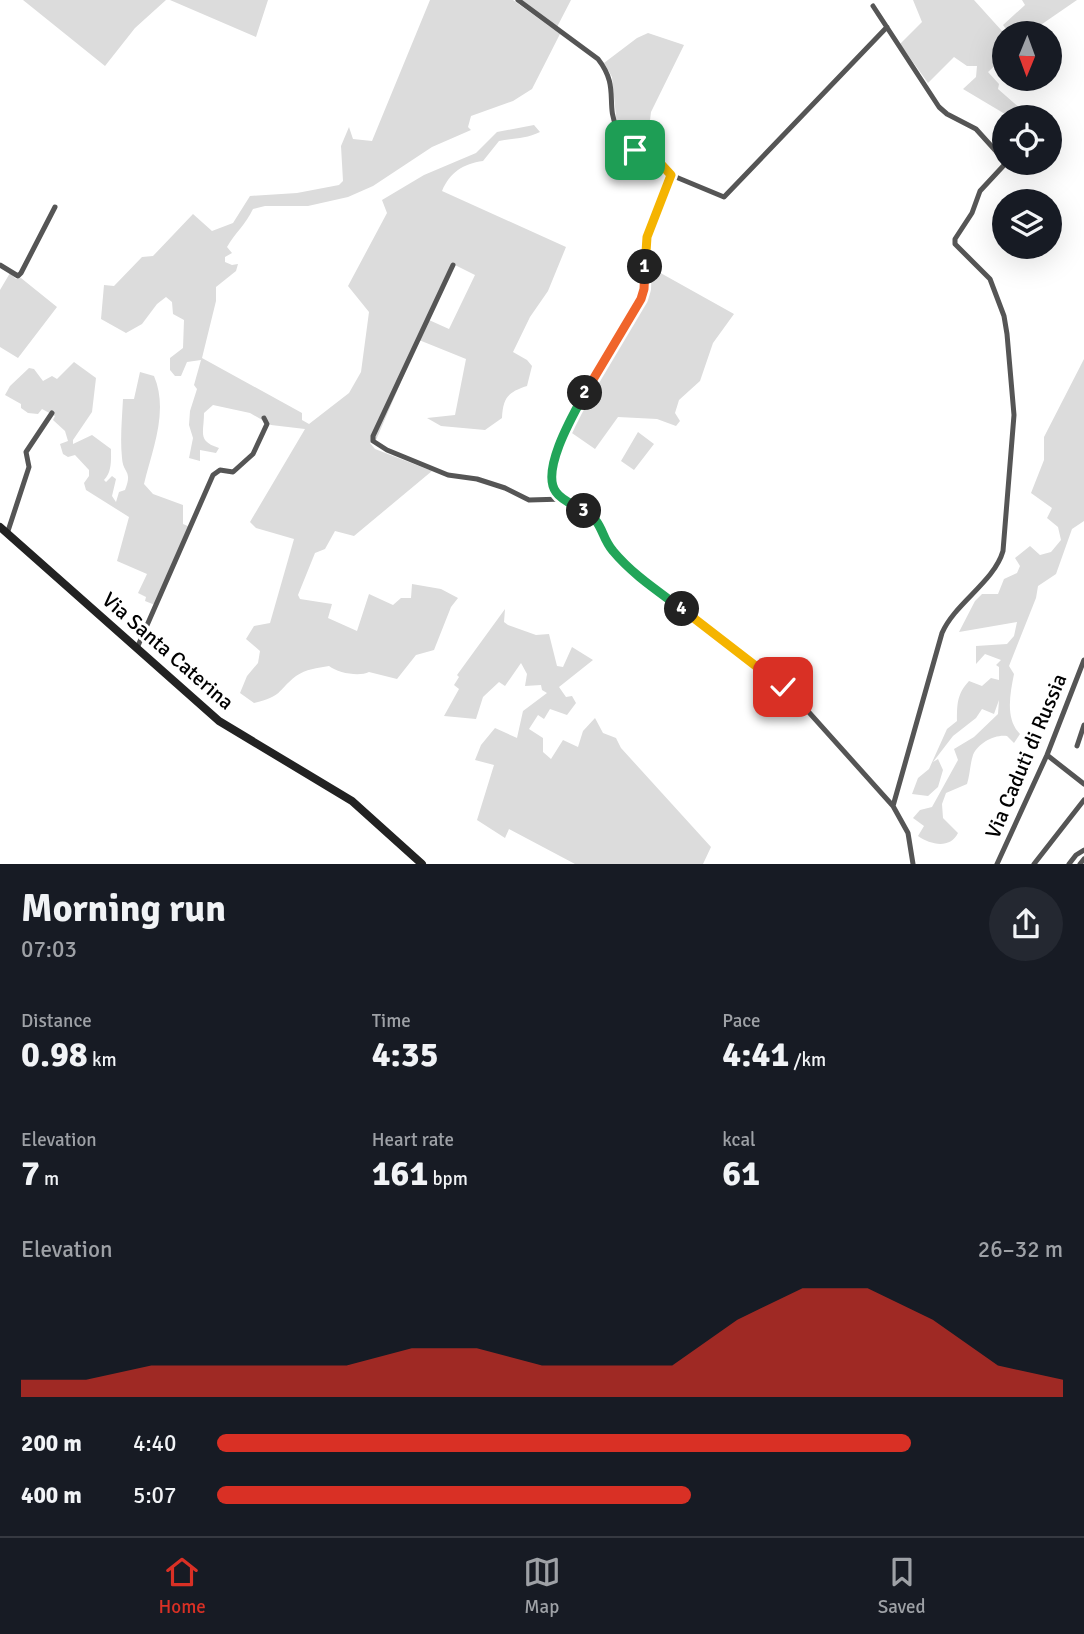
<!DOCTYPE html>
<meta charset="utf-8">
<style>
body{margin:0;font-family:Signika,sans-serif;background:#242831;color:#f1f3f6;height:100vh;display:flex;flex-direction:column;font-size:26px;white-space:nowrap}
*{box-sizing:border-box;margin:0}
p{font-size:23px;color:#9ea1a6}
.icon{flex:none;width:38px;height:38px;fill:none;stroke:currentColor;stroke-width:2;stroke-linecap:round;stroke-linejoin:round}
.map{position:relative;height:864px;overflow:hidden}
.panel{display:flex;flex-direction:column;background:#171b24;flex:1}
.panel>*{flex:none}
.needle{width:46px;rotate:181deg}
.fabs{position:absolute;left:992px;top:21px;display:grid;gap:14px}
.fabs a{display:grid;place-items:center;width:70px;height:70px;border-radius:50%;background:#171b24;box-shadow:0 7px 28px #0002;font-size:35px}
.pin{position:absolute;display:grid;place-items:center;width:60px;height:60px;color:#fff;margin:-30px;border-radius:14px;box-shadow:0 4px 10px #0006}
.km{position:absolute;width:35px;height:35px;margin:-18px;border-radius:50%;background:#222;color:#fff;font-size:19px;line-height:35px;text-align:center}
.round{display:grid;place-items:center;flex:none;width:74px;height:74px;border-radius:37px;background:#242831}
.headline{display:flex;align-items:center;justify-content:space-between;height:119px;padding:0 21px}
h1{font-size:38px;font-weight:800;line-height:52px}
.figures{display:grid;grid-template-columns:repeat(3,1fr);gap:10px;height:119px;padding:7px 21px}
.figures div{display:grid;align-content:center}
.figures b{font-size:35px;font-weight:800}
.figures small{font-size:19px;font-weight:400}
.figures p{font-size:19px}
.chart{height:196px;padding:14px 21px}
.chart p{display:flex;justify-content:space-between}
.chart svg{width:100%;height:126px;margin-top:7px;fill:#d93025;opacity:.7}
ul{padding:0 21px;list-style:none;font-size:23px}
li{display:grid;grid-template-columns:112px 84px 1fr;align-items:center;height:52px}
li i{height:18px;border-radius:9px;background:#d93025}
.menu{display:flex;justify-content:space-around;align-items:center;height:98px;border-top:2px solid #363941;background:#171b24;font-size:19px;color:#9ea1a6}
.menu a{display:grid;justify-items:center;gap:4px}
.menu .selected{color:#d93025}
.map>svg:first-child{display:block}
.green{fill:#dcdcdc;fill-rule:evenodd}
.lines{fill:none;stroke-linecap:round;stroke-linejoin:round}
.street{stroke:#555;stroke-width:5}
.secondary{stroke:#222;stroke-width:8}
.split-1-casing{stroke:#fff;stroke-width:14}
.split-2-casing{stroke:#fff;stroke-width:14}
.split-3-casing{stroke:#fff;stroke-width:14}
.split-4-casing{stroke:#fff;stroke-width:14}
.split-5-casing{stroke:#fff;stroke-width:14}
.split-1{stroke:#f5b400;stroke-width:9}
.split-2{stroke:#f0652b;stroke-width:9}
.split-3{stroke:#22a559;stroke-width:9}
.split-4{stroke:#22a559;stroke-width:9}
.split-5{stroke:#f5b400;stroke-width:9}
.labels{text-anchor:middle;stroke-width:6;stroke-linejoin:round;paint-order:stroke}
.street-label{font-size:21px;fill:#000;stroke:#fff}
</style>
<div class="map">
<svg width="1084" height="864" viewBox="0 0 1084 864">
<rect width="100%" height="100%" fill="#fff"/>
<path class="green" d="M 23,0 L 166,0 L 135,28 L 105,66 Z
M 170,0 L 268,0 L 256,37 Z
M 430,0 L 513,0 L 560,34 L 532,89 L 513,101 L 471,116 L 468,127 L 471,130 L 432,147 L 373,186 L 348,197 L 308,206 L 265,206 L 253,209 C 246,224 235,233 227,247 L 232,253 L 225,257 L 225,262 L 232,265 L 238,264 L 236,271 L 216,287 L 216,301 L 202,358 L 302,413 L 302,420 L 309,424 L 349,393 L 361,372 L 369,312 L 348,286 L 387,213 L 382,200 L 424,175 L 476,153 L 497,132 L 534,125 L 540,132 C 526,139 513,138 499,141 L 483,161 C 463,164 450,172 442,191 L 566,247 L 548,291 L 530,317 L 513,352 L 527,360 L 532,366 L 527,386 C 508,392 503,398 502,418 L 485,430 L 441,426 L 427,418 L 455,415 L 466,359 L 419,340 L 376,440 L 370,443 L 375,449 L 432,471 L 354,536 L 335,531 L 325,549 L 315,553 L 298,595 L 300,599 L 332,604 L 328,618 L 357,631 L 369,594 L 393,605 L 401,598 L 411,598 L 412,584 L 441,589 L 458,598 L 451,607 L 434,650 L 416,655 L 397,679 L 369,672 C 359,677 338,673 329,666 C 317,668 306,669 296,676 C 276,692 283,696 254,703 L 240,693 L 247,676 L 258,663 L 260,651 L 246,639 L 254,626 L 270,623 L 294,539 L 256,528 L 250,522 L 305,429 L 271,425 L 250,413 L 213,405 L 204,413 C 204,433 197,441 219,448 L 216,453 L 200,450 L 200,461 L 189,458 L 193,438 L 189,425 L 190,411 L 197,389 L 194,385 L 201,360 L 187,362 L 181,376 L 175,376 L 170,370 L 170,358 L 183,348 L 184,320 L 173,314 L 172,302 L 166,297 L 157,304 L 142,324 L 126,333 L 101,319 L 104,285 L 114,286 L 142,257 L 153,256 L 193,214 L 212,231 L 233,223 L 250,196 L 297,193 L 339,185 L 343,181 L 341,146 L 349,127 L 353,139 L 372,141 ZM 455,265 L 475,275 L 449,329 L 429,320 Z
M 519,0 L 571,0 L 557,27 Z
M 913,0 L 974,0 L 1002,31 L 1006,29 L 1003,25 L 1025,5 L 1022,0 L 1077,0 L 1029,33 L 1004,33 L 1004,57 L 988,72 L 999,84 L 998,89 L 1030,117 L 1010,117 L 963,89 L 976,77 L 977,66 L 967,66 L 954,57 L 928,83 L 900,44 L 922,22 Z
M 648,33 L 684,45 L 651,112 L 649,129 L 640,152 L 623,136 L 617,126 L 612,77 L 604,63 L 637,38 Z
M 648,266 L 734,314 L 713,343 L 700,381 L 679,400 L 675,413 L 680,421 L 676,426 L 657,419 L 618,417 L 595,449 L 569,431 L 578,408 L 646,294 Z
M 10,273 L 16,279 L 21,278 L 57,307 L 18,358 L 0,347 L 0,290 Z
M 1084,359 L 1084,521 L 1072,529 L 1056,574 L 1038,586 L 1036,598 L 1009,666 L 1014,674 C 1010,694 1005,719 1020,734 L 1014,743 L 1007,736 C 995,734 978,743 973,755 C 970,764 970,775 967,784 L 946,793 L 942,804 L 943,818 L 958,833 C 950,849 931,845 918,836 L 924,826 L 913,818 L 920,810 L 932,807 L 958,760 L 954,749 L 974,737 L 998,714 L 999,700 L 994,714 L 982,709 L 976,718 L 953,736 L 933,762 L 938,759 L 943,770 L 938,787 L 928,796 L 912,794 L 918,778 L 929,769 L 947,729 L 957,721 C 957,704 957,694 969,681 L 982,686 L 991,678 L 999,680 L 999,667 L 996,665 L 1001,660 L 985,654 L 976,664 L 976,646 L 1007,644 L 1014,636 L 1017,622 L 959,632 L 975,601 L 982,594 L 998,594 L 1004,579 L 1017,573 L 1020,566 L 1015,558 L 1030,546 L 1040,555 L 1051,552 L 1061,540 L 1058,527 L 1047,518 L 1052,508 L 1031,493 L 1044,460 L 1044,437 Z
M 74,362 L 96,378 L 92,412 L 73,440 L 73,444 L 92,435 L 111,449 C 111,460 112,472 104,480 L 106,482 L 112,476 L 116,479 L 112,496 L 116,502 L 119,492 L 125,490 C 133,470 123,474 122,458 C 120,439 122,419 123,399 L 134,399 L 140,372 L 154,376 C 169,411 152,450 144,484 L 153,494 L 183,505 L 183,524 L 190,527 L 155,605 L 145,601 L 146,597 L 138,593 L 147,574 L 117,561 L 129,517 L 86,490 L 84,483 L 89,476 L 89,470 L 75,455 L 68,457 L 63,454 L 60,444 L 68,441 L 65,431 L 53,420 L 55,416 L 42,409 L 38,414 L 28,413 L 21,408 L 21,404 L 5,395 L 10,386 L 29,368 L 34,369 L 43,381 L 52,376 L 57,379 Z
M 638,432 L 654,444 L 634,470 L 621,461 Z
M 505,609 L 504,622 L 508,625 L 536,635 L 549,634 L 557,666 L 563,667 L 572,647 L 593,660 L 559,687 L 566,697 L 572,696 L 576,703 L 567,715 L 550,709 L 544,719 L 538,715 L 529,729 L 543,738 L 543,752 L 551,759 L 563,740 L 578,747 L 583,731 L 595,718 L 603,733 L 616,738 L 621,748 L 711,847 L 703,864 L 575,864 L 509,829 L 505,838 L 477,820 L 494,765 L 475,760 L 481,745 L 495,728 L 517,738 L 523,711 L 547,693 L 542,690 L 541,685 L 525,686 L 527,674 L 521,663 L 505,686 L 499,682 L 483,697 L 476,719 L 444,716 L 459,689 L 454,685 L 459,677 L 457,675 Z"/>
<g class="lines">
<path class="street" d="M 518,0 L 598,59 C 620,87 605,104 617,128 C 628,151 654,157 671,175 L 647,237 L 644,289 L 641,299 C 621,330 541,453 553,486 C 559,503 583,506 595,518 C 603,526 604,537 609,546 C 615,555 624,562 632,570 L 797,699 L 893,806 L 908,833 L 913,864
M 873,6 L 939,107 L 947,114 L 976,129 L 1004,160
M 671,175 L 724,197 L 887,27
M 0,265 L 18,276 L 21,273 L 55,207
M 453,265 L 373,436 L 373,441 L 387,450 L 448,475 L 477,479 L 505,488 L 529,500 L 564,499
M 7,534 L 29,467 L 26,452 L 52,413
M 137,648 L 213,475 L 220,470 L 233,472 L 253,454 L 267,424 L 264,418
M 1077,746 L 1084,725
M 1047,755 L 1084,784
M 893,806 L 942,633 C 955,603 994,582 1003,551 L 1014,415 L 1007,334 L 1004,316 L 990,279 L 955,244 L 955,239 L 972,213 L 980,191 L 1006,163
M 997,864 L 1047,755 L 1084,660
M 1034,864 L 1084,800
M 1069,864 L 1076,855 L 1084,850
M 1080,864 L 1084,859"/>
<path class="secondary" d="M 0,527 L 219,721 L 352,801 L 422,864"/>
</g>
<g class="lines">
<defs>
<path id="split-1" d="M 635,150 L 660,163 L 671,175 L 647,237 L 645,267"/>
<path id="split-2" d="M 585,393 L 641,299 L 644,289 L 645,267"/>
<path id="split-3" d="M 584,511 C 575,505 562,501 556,492 C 540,471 574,413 585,393"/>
<path id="split-4" d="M 584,511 C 604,522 600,536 613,551 C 632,574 658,591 682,609"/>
<path id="split-5" d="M 682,609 L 783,687"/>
</defs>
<use href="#split-1" class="split-1-casing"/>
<use href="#split-2" class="split-2-casing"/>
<use href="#split-3" class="split-3-casing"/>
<use href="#split-4" class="split-4-casing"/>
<use href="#split-5" class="split-5-casing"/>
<use href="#split-1" class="split-1"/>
<use href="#split-2" class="split-2"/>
<use href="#split-3" class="split-3"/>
<use href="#split-4" class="split-4"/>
<use href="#split-5" class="split-5"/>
</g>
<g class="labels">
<g class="street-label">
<text transform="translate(168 651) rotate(41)" y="7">Via Santa Caterina</text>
<text transform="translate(1026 756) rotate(-67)" y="7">Via Caduti di Russia</text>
</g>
</g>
</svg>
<div class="fabs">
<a><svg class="needle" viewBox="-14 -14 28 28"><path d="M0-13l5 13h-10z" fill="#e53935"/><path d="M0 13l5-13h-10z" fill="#9ea1a6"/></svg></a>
<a><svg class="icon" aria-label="locate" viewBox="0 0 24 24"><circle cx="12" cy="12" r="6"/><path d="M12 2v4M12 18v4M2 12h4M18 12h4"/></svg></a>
<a><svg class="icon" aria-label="layers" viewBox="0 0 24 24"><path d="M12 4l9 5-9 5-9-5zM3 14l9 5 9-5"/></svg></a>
</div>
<div class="pin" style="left:635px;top:150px;background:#1e9e55"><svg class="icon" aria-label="arrive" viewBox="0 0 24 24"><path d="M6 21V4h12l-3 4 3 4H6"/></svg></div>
<div class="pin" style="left:783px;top:687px;background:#d93025"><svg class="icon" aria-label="check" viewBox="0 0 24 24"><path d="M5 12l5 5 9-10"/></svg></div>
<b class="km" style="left:645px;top:267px">1</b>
<b class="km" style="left:585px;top:393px">2</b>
<b class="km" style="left:584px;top:511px">3</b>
<b class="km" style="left:682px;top:609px">4</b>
</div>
<section class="panel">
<div class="headline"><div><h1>Morning run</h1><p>07:03</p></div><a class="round"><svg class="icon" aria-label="share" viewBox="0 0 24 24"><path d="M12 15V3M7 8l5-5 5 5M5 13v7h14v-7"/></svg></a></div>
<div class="figures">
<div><p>Distance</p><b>0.98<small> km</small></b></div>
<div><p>Time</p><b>4:35</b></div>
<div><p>Pace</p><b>4:41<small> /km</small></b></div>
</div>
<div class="figures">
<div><p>Elevation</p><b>7<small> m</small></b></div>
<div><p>Heart rate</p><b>161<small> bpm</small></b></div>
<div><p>kcal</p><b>61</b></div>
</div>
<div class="chart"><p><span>Elevation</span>26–32 m</p>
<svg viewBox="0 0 160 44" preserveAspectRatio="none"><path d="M0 44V38L10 38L20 33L30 33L40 33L50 33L60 27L70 27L80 33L90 33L100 33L110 17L120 6L130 6L140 17L150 33L160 38V44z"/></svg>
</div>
<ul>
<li><b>200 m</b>4:40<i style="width:82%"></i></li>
<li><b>400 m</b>5:07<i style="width:56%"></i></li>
</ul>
</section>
<nav class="menu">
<a class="selected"><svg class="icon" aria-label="home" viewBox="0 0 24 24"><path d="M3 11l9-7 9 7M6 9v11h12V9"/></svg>Home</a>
<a><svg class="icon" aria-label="map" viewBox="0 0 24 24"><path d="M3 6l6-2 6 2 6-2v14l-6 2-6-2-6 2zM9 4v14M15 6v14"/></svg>Map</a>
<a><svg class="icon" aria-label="saved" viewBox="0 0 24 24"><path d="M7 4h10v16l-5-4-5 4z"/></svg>Saved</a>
</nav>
